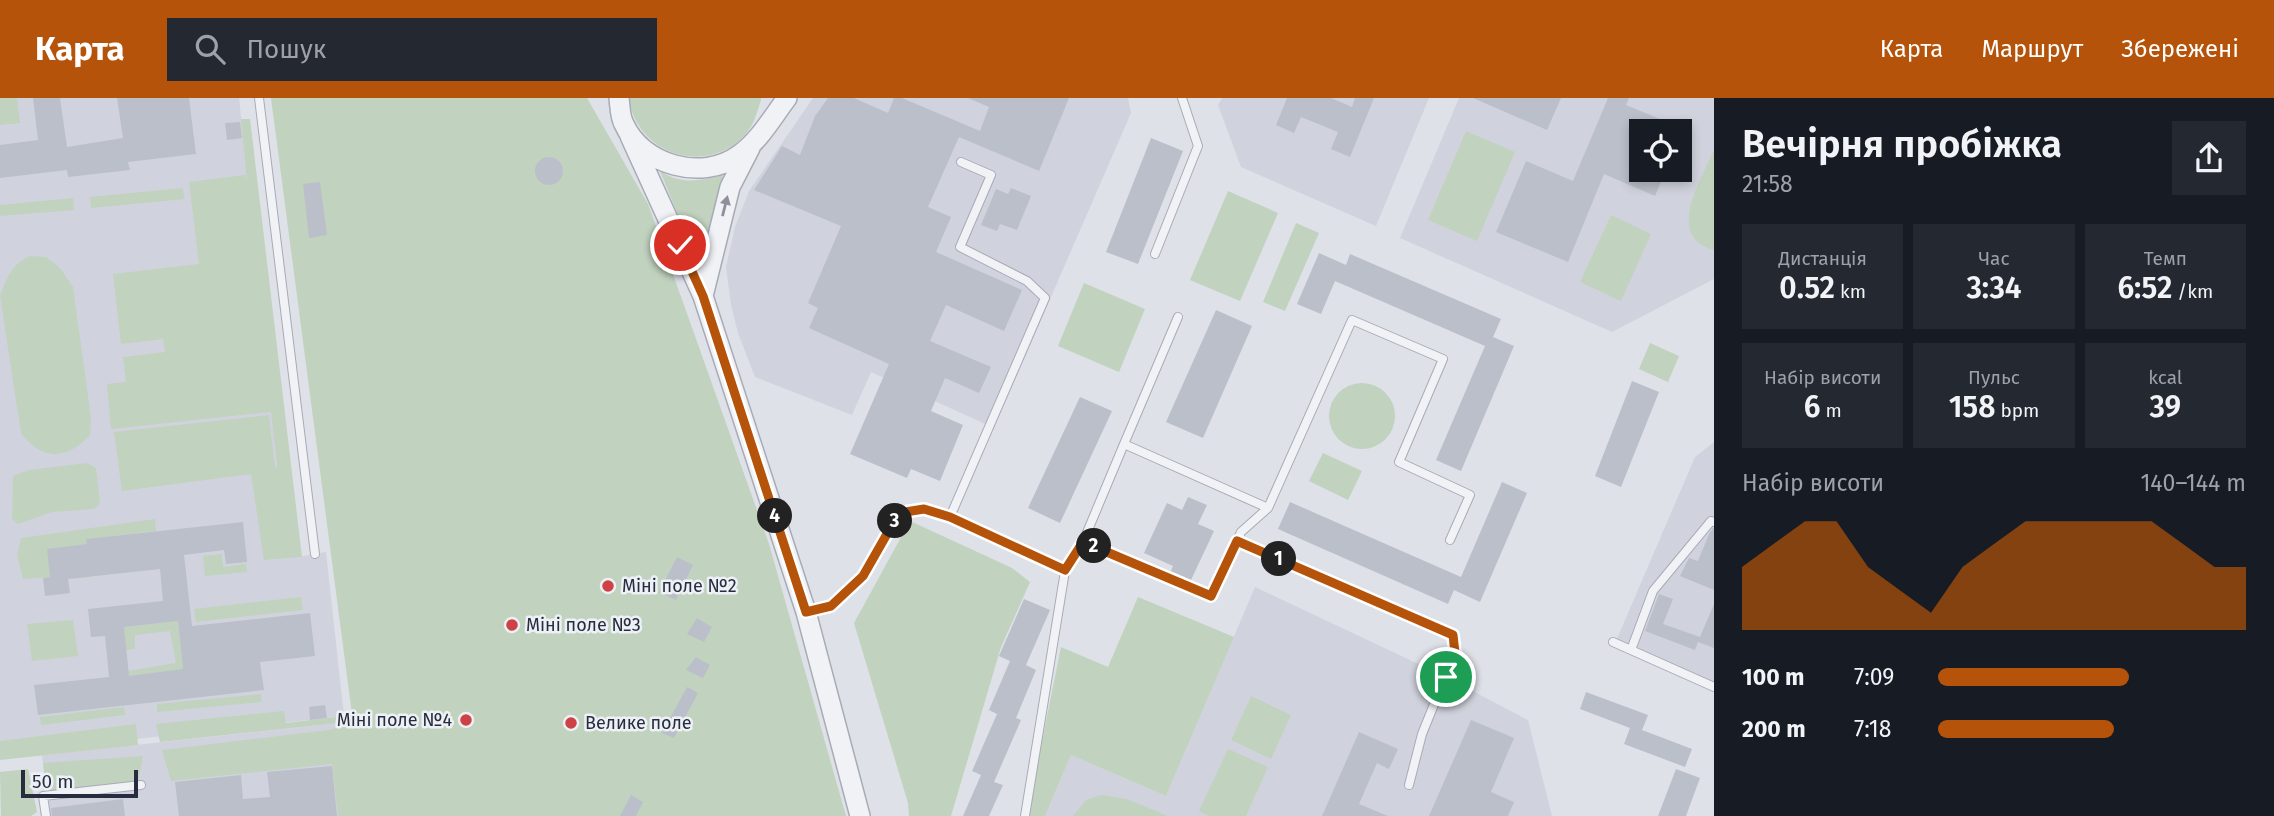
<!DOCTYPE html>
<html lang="uk">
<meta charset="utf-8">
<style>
body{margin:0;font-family:"Fira Sans",sans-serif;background:#242831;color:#f1f3f6;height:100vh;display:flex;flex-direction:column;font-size:26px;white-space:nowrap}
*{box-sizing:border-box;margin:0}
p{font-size:23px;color:#9ea1a6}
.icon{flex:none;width:38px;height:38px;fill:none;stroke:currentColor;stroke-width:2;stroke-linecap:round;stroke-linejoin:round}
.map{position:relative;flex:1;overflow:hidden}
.details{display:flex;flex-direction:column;background:#171b24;width:560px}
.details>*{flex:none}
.tools{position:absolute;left:1629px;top:21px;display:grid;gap:14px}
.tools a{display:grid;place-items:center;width:63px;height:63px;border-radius:0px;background:#171b24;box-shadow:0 4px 10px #0003;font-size:35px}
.scale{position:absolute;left:21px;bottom:18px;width:117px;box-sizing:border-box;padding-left:7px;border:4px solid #272d3f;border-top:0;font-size:19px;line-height:24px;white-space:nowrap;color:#272d3f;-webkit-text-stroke:5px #edf0f5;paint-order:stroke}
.pin{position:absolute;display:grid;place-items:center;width:60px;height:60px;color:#fff;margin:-30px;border:4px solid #fff;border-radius:50%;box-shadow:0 2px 7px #0007}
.km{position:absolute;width:35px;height:35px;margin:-18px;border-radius:50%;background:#222;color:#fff;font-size:19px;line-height:35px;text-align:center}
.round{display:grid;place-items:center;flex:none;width:74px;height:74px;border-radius:0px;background:#242831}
.head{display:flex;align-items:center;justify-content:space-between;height:119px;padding:0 28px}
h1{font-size:38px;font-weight:600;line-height:52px}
.metrics{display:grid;grid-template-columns:repeat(3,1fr);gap:10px;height:119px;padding:7px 28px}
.metrics div{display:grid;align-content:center;border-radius:0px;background:#242831;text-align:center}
.metrics b{font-size:30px;font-weight:600}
.metrics small{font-size:19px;font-weight:400}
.metrics p{font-size:19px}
.chart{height:196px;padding:14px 28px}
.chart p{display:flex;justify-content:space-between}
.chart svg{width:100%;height:126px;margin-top:7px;fill:#b45309;opacity:.7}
ul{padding:0 28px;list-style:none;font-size:23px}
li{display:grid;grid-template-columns:112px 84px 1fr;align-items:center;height:52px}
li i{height:18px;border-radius:9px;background:#b45309}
header{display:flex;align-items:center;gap:42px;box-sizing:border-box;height:98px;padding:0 35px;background:#b45309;color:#fff}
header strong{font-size:33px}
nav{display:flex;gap:38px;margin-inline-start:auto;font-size:24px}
.search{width:490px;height:63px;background:#242831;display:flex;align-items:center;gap:18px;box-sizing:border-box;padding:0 24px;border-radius:0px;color:#9ea1a6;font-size:26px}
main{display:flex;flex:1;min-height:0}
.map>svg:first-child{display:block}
.built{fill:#d0d3dd;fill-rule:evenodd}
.green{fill:#c1d2bf}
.building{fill:#bbbfca;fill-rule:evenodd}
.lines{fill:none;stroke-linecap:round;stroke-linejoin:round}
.service-casing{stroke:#a7abb5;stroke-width:10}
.tertiary-casing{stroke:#a7abb5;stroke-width:22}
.service{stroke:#f1f2f6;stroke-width:8}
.tertiary{stroke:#f1f2f6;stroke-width:19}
.oneway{fill:#8c909a}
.route-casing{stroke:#fff;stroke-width:14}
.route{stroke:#b45309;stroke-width:9}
.poi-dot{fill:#ce4145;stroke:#edf0f5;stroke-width:2.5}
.labels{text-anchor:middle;stroke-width:5;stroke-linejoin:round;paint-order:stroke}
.poi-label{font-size:18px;fill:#272d3f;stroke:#edf0f5;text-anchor:start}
</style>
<header>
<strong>Карта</strong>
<div class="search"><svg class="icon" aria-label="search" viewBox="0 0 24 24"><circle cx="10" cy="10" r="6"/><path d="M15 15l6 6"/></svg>Пошук</div>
<nav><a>Карта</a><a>Маршрут</a><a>Збережені</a></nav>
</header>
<main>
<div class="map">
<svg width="1714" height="718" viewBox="0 0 1714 718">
<rect width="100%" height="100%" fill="#dee1e8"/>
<path class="built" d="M 0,0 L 239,0 L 277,369 L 298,459 L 326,454 L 344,618 L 0,656 Z
M 813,0 L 1128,0 L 1131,15 L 994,330 L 871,274 L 852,317 L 755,279 L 738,235 L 731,207 L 726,169 L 735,129 L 749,93 Z
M 1222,0 L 1429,0 L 1376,128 L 1241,69 L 1218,7 Z
M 1459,0 L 1714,0 L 1714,181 L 1612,234 L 1400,140 ZM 1642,33 L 1680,33 L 1680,72 L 1642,72 Z
M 1714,344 L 1714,587 L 1616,543 L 1695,359 Z
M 1255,489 L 1446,579 L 1528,622 L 1552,718 L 1045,718 L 1071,657 L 1166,698 Z
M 348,624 L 352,718 L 49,718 L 42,657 Z"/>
<path class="green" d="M 0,0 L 17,0 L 20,25 L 0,27 Z
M 271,0 L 587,0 L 648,106 L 769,446 L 846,718 L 338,718 L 332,666 L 171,683 L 162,652 L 329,632 L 356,624 L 352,616 Z
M 629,0 L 761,0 L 761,2 C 757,14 754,27 745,37 C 706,79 636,56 629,0 Z
M 241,21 L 250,21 L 302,459 L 298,459 L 264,462 L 251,376 L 122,393 L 114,334 L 269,317 L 275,370 L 277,369 L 271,314 L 111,331 L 107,286 L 126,284 L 123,259 L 165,254 L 163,241 L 121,246 L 113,176 L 199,166 L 189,84 L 245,77 L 247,84 Z
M 1466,33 L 1515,54 L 1477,143 L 1428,122 Z
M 1714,52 L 1714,152 C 1664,139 1702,80 1714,52 Z
M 660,73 C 681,87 700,83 723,77 L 699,168 Z
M 183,90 L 184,101 L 91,110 L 90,99 Z
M 1228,93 L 1278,115 L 1240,203 L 1190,182 Z
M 73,100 L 74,112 L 0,118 L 0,107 Z
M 1611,117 L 1651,136 L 1621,203 L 1580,184 Z
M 1296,125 L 1319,135 L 1285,213 L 1263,204 Z
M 30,158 L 46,159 L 60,170 L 73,189 L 91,320 L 90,337 C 67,362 42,363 21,335 L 0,198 C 7,179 12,166 30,158 Z
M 1084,185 L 1145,211 L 1119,274 L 1058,248 Z
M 1650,245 L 1679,258 L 1668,284 L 1639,271 Z
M1329 318a33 33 0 1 1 66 0a33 33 0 1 1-66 0Z
M 1323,355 L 1362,373 L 1348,402 L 1309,383 Z
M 87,365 L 96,370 L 100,405 L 94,411 L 52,414 L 18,426 L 12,421 L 13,378 L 29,372 Z
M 155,421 L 156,433 L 87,441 L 91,479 L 73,481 L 64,449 L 50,479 L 23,481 L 17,457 L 21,440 Z
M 910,423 L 1012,470 L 1030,484 L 1001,549 L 951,718 L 909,718 L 908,705 L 854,525 Z
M 222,456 L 223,469 L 246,466 L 247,474 L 205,478 L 203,458 Z
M 301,499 L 303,512 L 196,524 L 194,511 Z
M 1138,499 L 1234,539 L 1166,698 L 1071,657 L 1045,718 L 1027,718 L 1061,549 L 1108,569 Z
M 73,522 L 78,558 L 32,563 L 27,526 Z
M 178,523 L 183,572 L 129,578 L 128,573 L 176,565 L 170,533 L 135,537 L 135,551 L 126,552 L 124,529 Z
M 261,596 L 262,604 L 157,614 L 157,606 Z
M 1251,598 L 1291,617 L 1271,661 L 1231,642 Z
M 124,609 L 125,617 L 41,627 L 40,619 Z
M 284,613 L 286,625 L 344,618 L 339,625 L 160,644 L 156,626 Z
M 136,626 L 138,647 L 0,662 L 0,643 Z
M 1228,651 L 1268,669 L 1246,718 L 1209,718 L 1199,713 Z
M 143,658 L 138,685 L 47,694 L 43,665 Z
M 28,671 L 37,714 L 31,718 L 1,718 L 0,674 Z
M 1101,697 L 1127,701 L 1168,718 L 1073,718 L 1086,702 Z"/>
<path class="building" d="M 33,0 L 60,0 L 67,49 L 123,40 L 117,0 L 189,0 L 196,56 L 128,64 L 130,72 L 68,79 L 67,72 L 0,80 L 0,47 L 38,42 Z
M 828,0 L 854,0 L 888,15 L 894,0 L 902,0 L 980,33 L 989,9 L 968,0 L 1069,0 L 1039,73 L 959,39 L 928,109 L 951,119 L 936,154 L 1022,192 L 1004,233 L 946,207 L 930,243 L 991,269 L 979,295 L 945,280 L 931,313 L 963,327 L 940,383 L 911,371 L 907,380 L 850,356 L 889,266 L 809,230 L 818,210 L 808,205 L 841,128 L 754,92 L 782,48 L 800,57 L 815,18 Z
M 1287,0 L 1331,0 L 1352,9 L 1355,0 L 1374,0 L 1350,59 L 1331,51 L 1338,34 L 1301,19 L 1294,35 L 1276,27 Z
M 1473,0 L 1561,0 L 1547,32 Z
M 1608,0 L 1629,0 L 1626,7 L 1689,33 L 1642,33 L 1642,72 L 1666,72 L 1655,98 L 1604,76 L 1568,164 L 1496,134 L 1526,63 L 1573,83 Z
M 240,24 L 242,40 L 227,42 L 225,25 Z
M 1151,40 L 1183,53 L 1138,166 L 1106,154 Z
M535 73a14 14 0 1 1 28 0a14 14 0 1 1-28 0Z
M 320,84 L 327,137 L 309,140 L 303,86 Z
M 1011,90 L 1031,98 L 1017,132 L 1000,126 L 997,133 L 981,127 L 996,91 L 1008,96 Z
M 1319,155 L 1346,167 L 1350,156 L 1501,221 L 1493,239 L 1514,248 L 1461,373 L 1436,362 L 1485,248 L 1335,183 L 1321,216 L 1297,206 Z
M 1216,212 L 1252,228 L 1203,340 L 1166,324 Z
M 1632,283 L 1659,294 L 1621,389 L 1595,378 Z
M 1080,299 L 1112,313 L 1060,425 L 1028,410 Z
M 1502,384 L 1527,395 L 1480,504 L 1454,492 L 1448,506 L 1278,431 L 1290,404 L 1461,479 Z
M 1188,399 L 1207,407 L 1198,426 L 1214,433 L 1191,482 L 1171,473 L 1173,468 L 1144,455 L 1167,405 L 1182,412 Z
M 243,424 L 247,464 L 226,466 L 224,452 L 184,457 L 192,528 L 310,515 L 315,558 L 260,564 L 264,592 L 38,617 L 34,587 L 109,579 L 105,538 L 91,539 L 88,511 L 163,503 L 160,471 L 68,481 L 70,495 L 45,498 L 43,480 L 50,479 L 47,451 L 87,446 L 86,441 ZM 178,523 L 183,571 L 129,578 L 124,529 Z
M 1713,430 L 1714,430 L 1714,492 L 1680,478 L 1689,460 L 1698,463 L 1709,436 Z
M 677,459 L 693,467 L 676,502 L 659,494 Z
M 1659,496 L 1673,501 L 1663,526 L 1700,539 L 1714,506 L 1714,550 L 1698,544 L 1695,552 L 1645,533 Z
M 1024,501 L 1050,512 L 1026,567 L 1036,572 L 1016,620 L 1021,622 L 994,684 L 1003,687 L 989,718 L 963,718 L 981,677 L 972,673 L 997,616 L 989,612 L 1010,563 L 999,558 Z
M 697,520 L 712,529 L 704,544 L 687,536 Z
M 696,559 L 710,567 L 703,580 L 686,572 Z
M 687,589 L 698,595 L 674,640 L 662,635 Z
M 1586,594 L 1648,617 L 1642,632 L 1692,651 L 1685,669 L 1624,646 L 1630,630 L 1580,611 Z
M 325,607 L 327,620 L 310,622 L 309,609 Z
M 1471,622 L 1514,640 L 1491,694 L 1514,704 L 1508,718 L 1429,718 Z
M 1359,634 L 1398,651 L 1389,671 L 1377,665 L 1359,706 L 1388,718 L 1322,718 Z
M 332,668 L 337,718 L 179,718 L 175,684 L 241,677 L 243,701 L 270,699 L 267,674 Z
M 1676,671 L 1700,680 L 1686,718 L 1658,718 Z
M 631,697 L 643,704 L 636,718 L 620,718 Z
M 123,701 L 125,718 L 52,718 L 51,710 Z"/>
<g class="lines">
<defs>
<path id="service" d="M 259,0 L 315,456
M 1155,156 L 1198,48 L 1182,0
M 1124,346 L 1178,219
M 950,419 L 1045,200 L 1027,183 L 960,149 L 991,77 L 961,64
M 1237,443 L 1453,537 L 1455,555 L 1422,636 L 1409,687
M 1083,444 L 1211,498 L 1241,434 L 1268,410 L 1352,222 L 1443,261 L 1399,364 L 1470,397 L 1450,442
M 806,514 L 831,507 L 863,478 L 899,415 L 924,411 L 950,419 L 1065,473
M 1613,544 L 1714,589
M 1631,552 L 1653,493 L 1711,423 L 1714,424
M 46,718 L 43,698 L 141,687
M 1025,718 L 1065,473 L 1083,444 L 1124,346 L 1268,410"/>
<path id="tertiary" d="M 619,0 C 620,8 620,19 624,26 C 642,67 702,84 739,57 C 759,43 772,20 787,0
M 630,38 L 703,198 L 806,514 L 860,718
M 703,198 L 730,89 L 750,50"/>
</defs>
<use href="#service" class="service-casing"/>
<use href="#tertiary" class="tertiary-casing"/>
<use href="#service" class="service"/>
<use href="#tertiary" class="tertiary"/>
</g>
<defs><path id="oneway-solid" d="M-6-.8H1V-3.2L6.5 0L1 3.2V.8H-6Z" transform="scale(1.75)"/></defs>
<use class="oneway" href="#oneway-solid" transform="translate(725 108) rotate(-76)"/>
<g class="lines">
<defs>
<path id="route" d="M 680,147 L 703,198 L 806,514 L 831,508 L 863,478 L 899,415 L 924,411 L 950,419 L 1065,472 L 1083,444 L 1211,498 L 1237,443 L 1453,537 L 1455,555 L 1446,579"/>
</defs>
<use href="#route" class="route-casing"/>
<use href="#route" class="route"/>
</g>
<g class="poi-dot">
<circle cx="608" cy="488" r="7"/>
<circle cx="512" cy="527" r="7"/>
<circle cx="466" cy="622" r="7"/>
<circle cx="571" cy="625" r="7"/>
</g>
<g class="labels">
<g class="poi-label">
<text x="622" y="494">Міні поле №2</text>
<text x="526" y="533">Міні поле №3</text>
<text x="452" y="628" text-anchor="end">Міні поле №4</text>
<text x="585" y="631">Велике поле</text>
</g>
</g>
</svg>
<div class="tools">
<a><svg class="icon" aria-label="locate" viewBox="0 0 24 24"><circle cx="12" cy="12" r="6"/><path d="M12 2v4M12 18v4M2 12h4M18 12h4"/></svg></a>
</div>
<div class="scale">50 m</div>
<div class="pin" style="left:1446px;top:579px;background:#1e9e55"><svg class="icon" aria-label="arrive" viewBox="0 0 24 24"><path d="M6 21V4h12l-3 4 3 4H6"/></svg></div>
<div class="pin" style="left:680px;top:147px;background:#d93025"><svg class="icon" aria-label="check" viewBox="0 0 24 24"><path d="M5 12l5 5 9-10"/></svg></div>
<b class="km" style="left:1279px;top:461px">1</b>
<b class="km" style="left:1094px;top:448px">2</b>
<b class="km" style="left:895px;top:423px">3</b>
<b class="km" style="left:775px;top:418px">4</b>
</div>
<section class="details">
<div class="head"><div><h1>Вечірня пробіжка</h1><p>21:58</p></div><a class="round"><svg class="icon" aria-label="share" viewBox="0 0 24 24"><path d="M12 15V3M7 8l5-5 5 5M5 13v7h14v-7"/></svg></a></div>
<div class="metrics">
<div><p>Дистанція</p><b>0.52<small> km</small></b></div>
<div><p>Час</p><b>3:34</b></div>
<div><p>Темп</p><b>6:52<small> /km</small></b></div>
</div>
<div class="metrics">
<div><p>Набір висоти</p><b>6<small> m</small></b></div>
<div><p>Пульс</p><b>158<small> bpm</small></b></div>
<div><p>kcal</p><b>39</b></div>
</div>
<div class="chart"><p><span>Набір висоти</span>140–144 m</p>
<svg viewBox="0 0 160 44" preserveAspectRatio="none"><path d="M0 44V22L10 14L20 6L30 6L40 22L50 30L60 38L70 22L80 14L90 6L100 6L110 6L120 6L130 6L140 14L150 22L160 22V44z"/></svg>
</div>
<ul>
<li><b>100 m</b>7:09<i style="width:62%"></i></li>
<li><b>200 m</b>7:18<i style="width:57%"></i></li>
</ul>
</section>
</main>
